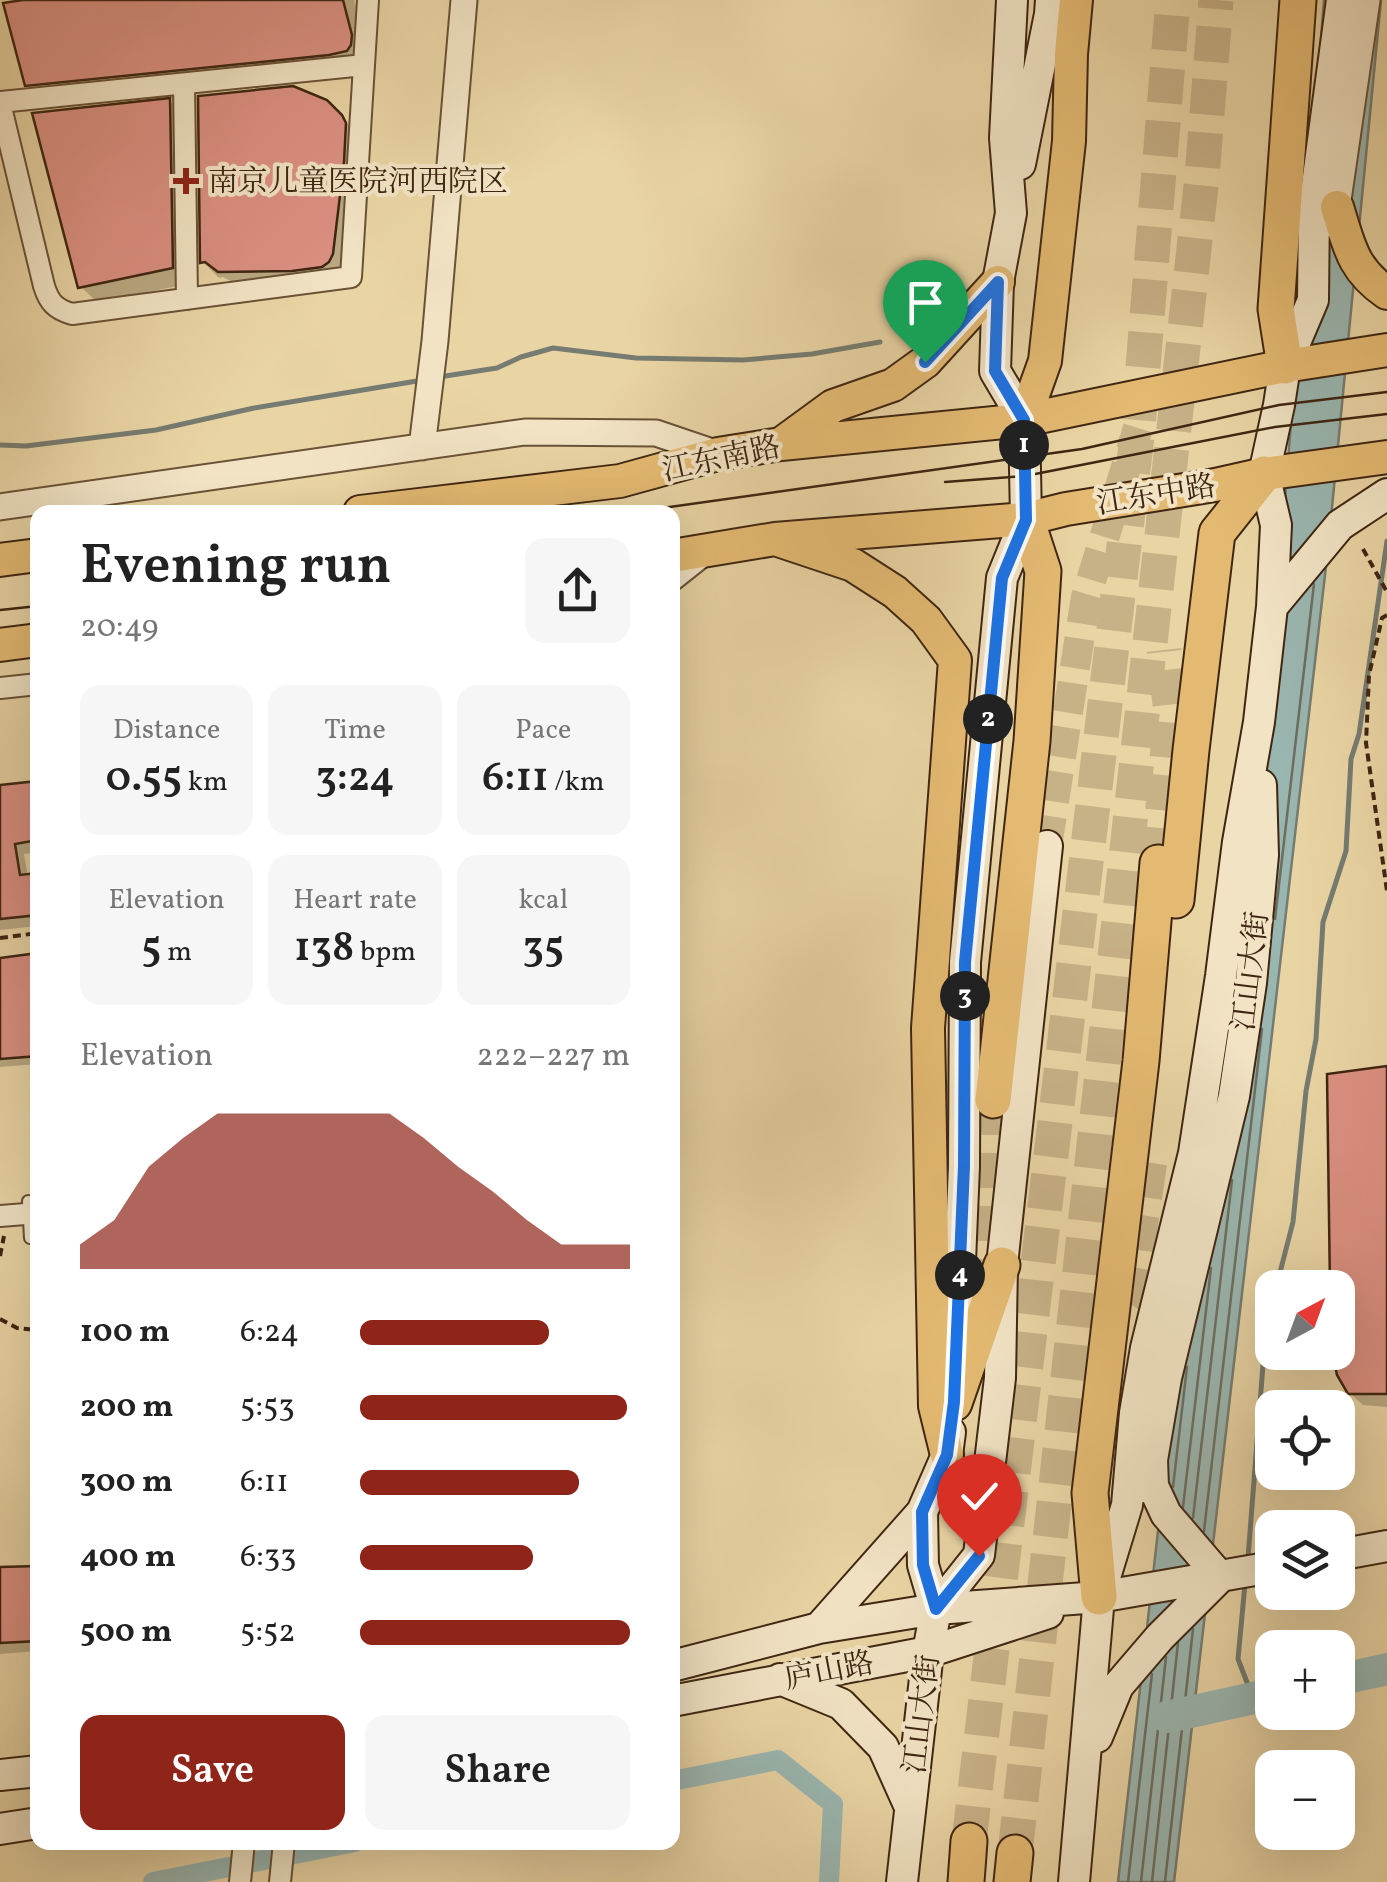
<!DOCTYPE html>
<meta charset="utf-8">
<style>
body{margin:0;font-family:Vollkorn,"Noto Serif SC",serif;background:#f6f6f6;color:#222;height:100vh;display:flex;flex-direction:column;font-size:38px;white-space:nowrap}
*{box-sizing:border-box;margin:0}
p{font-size:32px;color:#767676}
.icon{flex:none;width:55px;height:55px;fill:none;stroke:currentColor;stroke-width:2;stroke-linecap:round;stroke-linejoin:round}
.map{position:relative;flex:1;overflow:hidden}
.sheet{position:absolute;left:30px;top:505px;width:650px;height:1345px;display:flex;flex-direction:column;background:#fff;border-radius:20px;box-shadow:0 10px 40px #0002}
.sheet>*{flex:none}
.needle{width:65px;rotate:41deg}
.tools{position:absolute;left:1255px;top:1270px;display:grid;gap:20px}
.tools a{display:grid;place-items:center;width:100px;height:100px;border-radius:20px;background:#fff;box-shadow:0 10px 40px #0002;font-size:50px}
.pin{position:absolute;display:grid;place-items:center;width:85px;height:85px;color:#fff;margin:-102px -42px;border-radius:50% 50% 50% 0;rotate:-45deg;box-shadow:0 0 10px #0007}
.pin .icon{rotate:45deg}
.km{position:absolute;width:50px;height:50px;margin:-25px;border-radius:50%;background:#222;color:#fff;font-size:28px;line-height:50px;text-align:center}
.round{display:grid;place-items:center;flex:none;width:105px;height:105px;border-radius:20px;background:#f6f6f6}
.headline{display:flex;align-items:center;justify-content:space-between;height:170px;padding:0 50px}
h1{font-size:55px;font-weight:600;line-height:75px}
.metrics{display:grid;grid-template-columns:repeat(3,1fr);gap:15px;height:170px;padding:10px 50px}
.metrics div{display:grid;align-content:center;border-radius:20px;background:#f6f6f6;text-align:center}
.metrics b{font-size:42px;font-weight:600}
.metrics small{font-size:28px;font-weight:400}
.metrics p{font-size:28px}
.chart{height:280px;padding:20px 50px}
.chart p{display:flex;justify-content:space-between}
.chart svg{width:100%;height:180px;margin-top:10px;fill:#8f2418;opacity:.7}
.primary-button{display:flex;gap:20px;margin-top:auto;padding:20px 50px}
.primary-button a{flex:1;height:115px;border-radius:20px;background:#8f2418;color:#fff;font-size:40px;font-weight:600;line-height:115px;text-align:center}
.primary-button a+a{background:#f6f6f6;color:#222}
ul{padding:0 50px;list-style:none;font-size:32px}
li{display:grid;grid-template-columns:160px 120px 1fr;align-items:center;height:75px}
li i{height:25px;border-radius:12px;background:#8f2418}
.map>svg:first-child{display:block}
.water{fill:#9ab6b0;stroke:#767c71;stroke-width:2.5}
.shadow{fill:#0003}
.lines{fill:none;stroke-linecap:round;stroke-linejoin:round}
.shore{stroke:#6c6e61;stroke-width:2.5}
.stream{stroke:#767c71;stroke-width:5}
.canal{stroke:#9ab6b0;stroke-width:20}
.river{stroke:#9ab6b0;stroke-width:32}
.building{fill:#db9082;stroke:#3f2612;stroke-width:2.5}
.secondary-tunnel{stroke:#c7b187;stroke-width:30;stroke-dasharray:30 15;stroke-linecap:butt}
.trunk-tunnel{stroke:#c7b187;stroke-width:35;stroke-dasharray:35 18;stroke-linecap:butt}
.service-casing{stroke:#6a5236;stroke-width:14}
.minor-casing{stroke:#6a5236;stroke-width:24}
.tertiary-casing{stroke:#6a5236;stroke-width:29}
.secondary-casing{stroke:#3f2612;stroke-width:34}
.primary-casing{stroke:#3f2612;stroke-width:36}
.trunk-casing{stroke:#3f2612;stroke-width:39}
.path{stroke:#3f2612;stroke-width:4;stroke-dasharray:8 5;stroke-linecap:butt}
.service{stroke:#f1e3c4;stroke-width:10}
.minor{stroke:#f1e3c4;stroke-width:20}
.tertiary{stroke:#f1e3c4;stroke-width:25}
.secondary{stroke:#f1e3c4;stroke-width:30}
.primary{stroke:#e4ba72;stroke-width:32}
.trunk{stroke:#e4ba72;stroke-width:35}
.tram{stroke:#3f2612;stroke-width:2.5}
.route-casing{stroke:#fff;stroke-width:20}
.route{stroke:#1a73e8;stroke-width:12}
.poi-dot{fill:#8f2418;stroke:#f1e3c4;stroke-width:4}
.labels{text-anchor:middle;stroke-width:8;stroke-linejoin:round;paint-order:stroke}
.poi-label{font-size:30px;fill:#3f2612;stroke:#f1e3c4;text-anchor:start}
.street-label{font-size:30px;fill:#3f2612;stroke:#f1e3c4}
</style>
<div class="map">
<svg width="1387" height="1882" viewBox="0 0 1387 1882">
<rect width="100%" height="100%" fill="#e9d4a4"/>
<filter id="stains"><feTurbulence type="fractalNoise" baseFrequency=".002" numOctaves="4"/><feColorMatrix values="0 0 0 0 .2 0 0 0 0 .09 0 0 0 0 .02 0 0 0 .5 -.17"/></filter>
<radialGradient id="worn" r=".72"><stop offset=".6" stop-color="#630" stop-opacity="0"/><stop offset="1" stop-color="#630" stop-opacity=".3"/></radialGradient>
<path class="water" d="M 1324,0 L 1381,0 L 1328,549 L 1174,1882 L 1118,1882 L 1206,1110 L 1281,551 Z"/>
<path class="shadow" d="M 41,0 L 354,0 L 367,52 L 366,62 L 43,101 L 27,84 Z
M 170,101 L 185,117 L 188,284 L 97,302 L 80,286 Z
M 326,102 L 358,134 L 344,278 L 243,288 L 223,277 L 219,278 L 203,262 Z
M 38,783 L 38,852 L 24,854 L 28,877 L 38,875 L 38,926 L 0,930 L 0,787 Z
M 38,955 L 38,1064 L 0,1067 L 0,960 Z
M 1387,1069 L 1387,1407 L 1363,1405 L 1350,1393 L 1338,1352 L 1338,1288 Z
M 38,1568 L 38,1651 L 0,1654 L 0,1570 Z"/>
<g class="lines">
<path class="shore" d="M 1275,919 L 1314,584
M 1173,1487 L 1187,1367
M 1183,1507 L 1211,1268
M 1193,1518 L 1232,1180
M 1204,1531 L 1262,1029
M 1128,1882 L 1152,1674
M 1141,1882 L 1166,1657
M 1152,1882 L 1178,1643
M 1165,1882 L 1193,1629"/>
<path class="stream" d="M 439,377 L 497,368 L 521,357 L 553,348 L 636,358 L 743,360 L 812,354 L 880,342
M 0,445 L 26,446 L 156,430 L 254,408 L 423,380
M 1276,1288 L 1293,1222 L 1306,1091 L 1316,1039 L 1323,922 L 1346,851 L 1351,759 L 1359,734 L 1387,541
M 1248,1558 L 1266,1326 L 1272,1301
M 1245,1584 L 1238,1659 L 1253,1698"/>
<path class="canal" d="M 672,1781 L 778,1760 L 833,1804 L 829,1882
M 153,1882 L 355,1842"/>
<path class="river" d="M 1338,1680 L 1387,1669
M 1167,1717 L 1272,1694"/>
</g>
<path class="building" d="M 23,0 L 343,0 L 352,35 L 351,45 L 347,51 L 329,55 L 25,86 L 3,3 Z
M 293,86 L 327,100 L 342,115 L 346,123 L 344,162 L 333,254 L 329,262 L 322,267 L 292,271 L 218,272 L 205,262 L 200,263 L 198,96 Z
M 170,98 L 173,268 L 78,288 L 32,113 Z
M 38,781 L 38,840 L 15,844 L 20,875 L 38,873 L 38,915 L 0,919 L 0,785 Z
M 38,953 L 38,1056 L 0,1059 L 0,958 Z
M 1387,1066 L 1387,1394 L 1348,1394 L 1337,1375 L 1332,1352 L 1338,1352 L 1338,1288 L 1330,1288 L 1327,1074 Z
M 38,1566 L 38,1641 L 0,1643 L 0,1567 Z"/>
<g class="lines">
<path class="secondary-tunnel" d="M 1047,846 L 1086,597 L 1138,428"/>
<path class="trunk-tunnel" d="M 1158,863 L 1171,713 L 1164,650
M 993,1100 L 990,1259 L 995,1279
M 1126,1301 L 1130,1295 L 1150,1160
M 969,1841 L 1138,428 L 1173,0
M 1015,1853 L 1202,177 L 1216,0"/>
<defs>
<path id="service" d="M 28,1201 L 30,1238"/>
<path id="minor" d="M 184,84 L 187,299
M 0,102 L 364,65
M 0,103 L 44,286 C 49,302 55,309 72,314 L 351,277 L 368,0
M 672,581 L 706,554
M 0,688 L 38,684
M 0,1216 L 38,1213
M 240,1882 L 244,1842
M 280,1882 L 284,1842"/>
<path id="tertiary" d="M 1332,224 L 1337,207 L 1367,0
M 422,447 L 435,341 L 464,0
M 0,507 L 525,432 L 656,433 L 718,454"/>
<path id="secondary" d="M 1020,164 L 1050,14 L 1051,0
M 1272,607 L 1340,525 L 1387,494
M 955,1381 L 964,1166 L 965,962 L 1002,578 L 1026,519 L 1024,420 L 995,371 L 998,282 L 1011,213 L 1005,138 L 1012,0
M 1152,1460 L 1153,1486 L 1166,1514 L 1220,1577
M 1136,1489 L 1152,1460 L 1166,1378 L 1234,1096 L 1251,983 L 1263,855 L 1261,785
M 1338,1555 L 1387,1546
M 936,1609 L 979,1555 L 1000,1378 L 1002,1265 L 1047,846
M 819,1628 L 922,1512
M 672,1666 L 819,1628 L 936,1609 L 1099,1597 L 1272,1567
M 780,1679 L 841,1704 L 883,1747 L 910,1807
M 672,1701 L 928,1652 L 1048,1613
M 1097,1737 L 1118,1686 L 1160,1637 L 1220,1577
M 0,1775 L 38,1771
M 0,1829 L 38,1823
M 902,1882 L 928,1652 L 936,1609 L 923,1565 L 922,1512 L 947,1455 L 950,1432
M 1074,1882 L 1099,1597 L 1127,1505 L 1135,1413 L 1146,1348 L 1194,1153 L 1221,976 L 1238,842 L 1259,722 L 1272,607 L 1276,525 L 1264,474 L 1279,405 L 1285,366 L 1313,300 L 1314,207 L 1342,0"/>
<path id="primary" d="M 1337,207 C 1349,245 1352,269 1387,293
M 1024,420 L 1045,361 L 1069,141 L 1071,54 L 1076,0
M 781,444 L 833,406 L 893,385 L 925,362 L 998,282
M 360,512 L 620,481 L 718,454 L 781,444 L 1024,420 L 1285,366 L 1387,350
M 775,539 L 853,565 L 895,592 L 926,620 L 955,660 L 928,1028 L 935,1406 L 947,1455
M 672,556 L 775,539 L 1026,519 L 1066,509 L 1215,485 L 1264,474 L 1387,457
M 0,560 L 38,555
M 0,645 L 38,640"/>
<path id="trunk" d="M 1285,366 L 1276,309 L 1298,0
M 1176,900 L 1191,750 L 1217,533 L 1264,474
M 993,1100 L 1032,741 L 1043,571 L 1026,519
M 954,1403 L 1002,1265
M 1099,1597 L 1090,1493 L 1141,1061 L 1158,863
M 966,1882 L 969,1841
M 1012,1882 L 1015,1853"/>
</defs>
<use href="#service" class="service-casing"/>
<use href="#minor" class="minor-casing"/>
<use href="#tertiary" class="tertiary-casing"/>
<use href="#secondary" class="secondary-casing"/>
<use href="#primary" class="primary-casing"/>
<use href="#trunk" class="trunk-casing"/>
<path class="path" d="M 1363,549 L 1387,592
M 1387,615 L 1382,618 L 1369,675 L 1366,743 L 1387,891
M 0,938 L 38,933
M 0,1256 L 4,1236
M 0,1319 L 17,1328 L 38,1330"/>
<use href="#service" class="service"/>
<use href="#minor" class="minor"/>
<use href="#tertiary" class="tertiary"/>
<use href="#secondary" class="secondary"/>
<use href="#primary" class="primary"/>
<use href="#trunk" class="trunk"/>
<path class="tram" d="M 945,482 L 1025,476 L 1275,427 L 1387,414
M 634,512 L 1082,449 L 1279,405 L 1387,392
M 0,610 L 38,606"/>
</g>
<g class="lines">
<defs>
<path id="route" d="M 925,362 L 998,282 L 995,371 L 1024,420 L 1026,520 L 1002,578 L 965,962 L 964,1166 L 954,1402 L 947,1455 L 922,1512 L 923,1565 L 936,1609 L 979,1556"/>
</defs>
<use href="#route" class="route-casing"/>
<use href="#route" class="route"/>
</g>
<path class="poi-dot" d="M181 166h10v10h10v10h-10v10h-10v-10h-10v-10h10z"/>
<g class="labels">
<g class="poi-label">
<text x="208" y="191">南京儿童医院河西院区</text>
</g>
<g class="street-label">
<text transform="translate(721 458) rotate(-12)" y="10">江东南路</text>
<text transform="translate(1156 494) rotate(-9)" y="10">江东中路</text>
<text transform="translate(1250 971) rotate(-83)" y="10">江山大街</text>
<text transform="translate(829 1670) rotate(-11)" y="10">庐山路</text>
<text transform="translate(921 1714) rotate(-83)" y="10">江山大街</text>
</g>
</g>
<rect width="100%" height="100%" filter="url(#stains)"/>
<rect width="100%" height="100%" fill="url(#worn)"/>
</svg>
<div class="tools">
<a><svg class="needle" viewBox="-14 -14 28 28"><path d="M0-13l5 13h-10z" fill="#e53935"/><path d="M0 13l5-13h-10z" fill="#767676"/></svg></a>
<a><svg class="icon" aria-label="locate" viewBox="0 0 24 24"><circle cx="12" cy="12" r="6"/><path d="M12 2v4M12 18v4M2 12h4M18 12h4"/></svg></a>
<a><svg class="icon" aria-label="layers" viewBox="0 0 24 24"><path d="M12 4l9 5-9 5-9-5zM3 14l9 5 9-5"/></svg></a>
<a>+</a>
<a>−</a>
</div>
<div class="pin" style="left:925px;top:362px;background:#1e9e55"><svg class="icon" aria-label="arrive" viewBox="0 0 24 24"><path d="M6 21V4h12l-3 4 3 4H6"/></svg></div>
<div class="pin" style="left:979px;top:1556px;background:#d93025"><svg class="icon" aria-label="check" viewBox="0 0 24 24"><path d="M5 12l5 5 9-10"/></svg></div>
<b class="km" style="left:1024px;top:445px">1</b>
<b class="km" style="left:988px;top:719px">2</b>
<b class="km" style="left:965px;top:996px">3</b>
<b class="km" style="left:960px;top:1275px">4</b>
<section class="sheet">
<div class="headline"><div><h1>Evening run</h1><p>20:49</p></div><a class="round"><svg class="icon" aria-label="share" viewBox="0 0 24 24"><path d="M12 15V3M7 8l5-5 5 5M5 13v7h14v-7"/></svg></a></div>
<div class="metrics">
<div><p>Distance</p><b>0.55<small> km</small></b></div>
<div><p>Time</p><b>3:24</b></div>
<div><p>Pace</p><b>6:11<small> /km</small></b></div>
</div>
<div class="metrics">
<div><p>Elevation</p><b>5<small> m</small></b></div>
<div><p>Heart rate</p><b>138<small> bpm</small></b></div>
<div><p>kcal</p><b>35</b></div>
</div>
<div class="chart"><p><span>Elevation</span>222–227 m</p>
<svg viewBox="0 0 160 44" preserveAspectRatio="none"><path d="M0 44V38L10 32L20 19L30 12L40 6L50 6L60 6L70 6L80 6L90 6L100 12L110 19L120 25L130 32L140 38L150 38L160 38V44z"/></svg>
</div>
<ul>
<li><b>100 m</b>6:24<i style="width:70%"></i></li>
<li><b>200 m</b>5:53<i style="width:99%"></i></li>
<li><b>300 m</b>6:11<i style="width:81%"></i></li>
<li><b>400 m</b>6:33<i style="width:64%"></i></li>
<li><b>500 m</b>5:52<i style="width:100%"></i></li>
</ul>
<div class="primary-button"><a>Save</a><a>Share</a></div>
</section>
</div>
